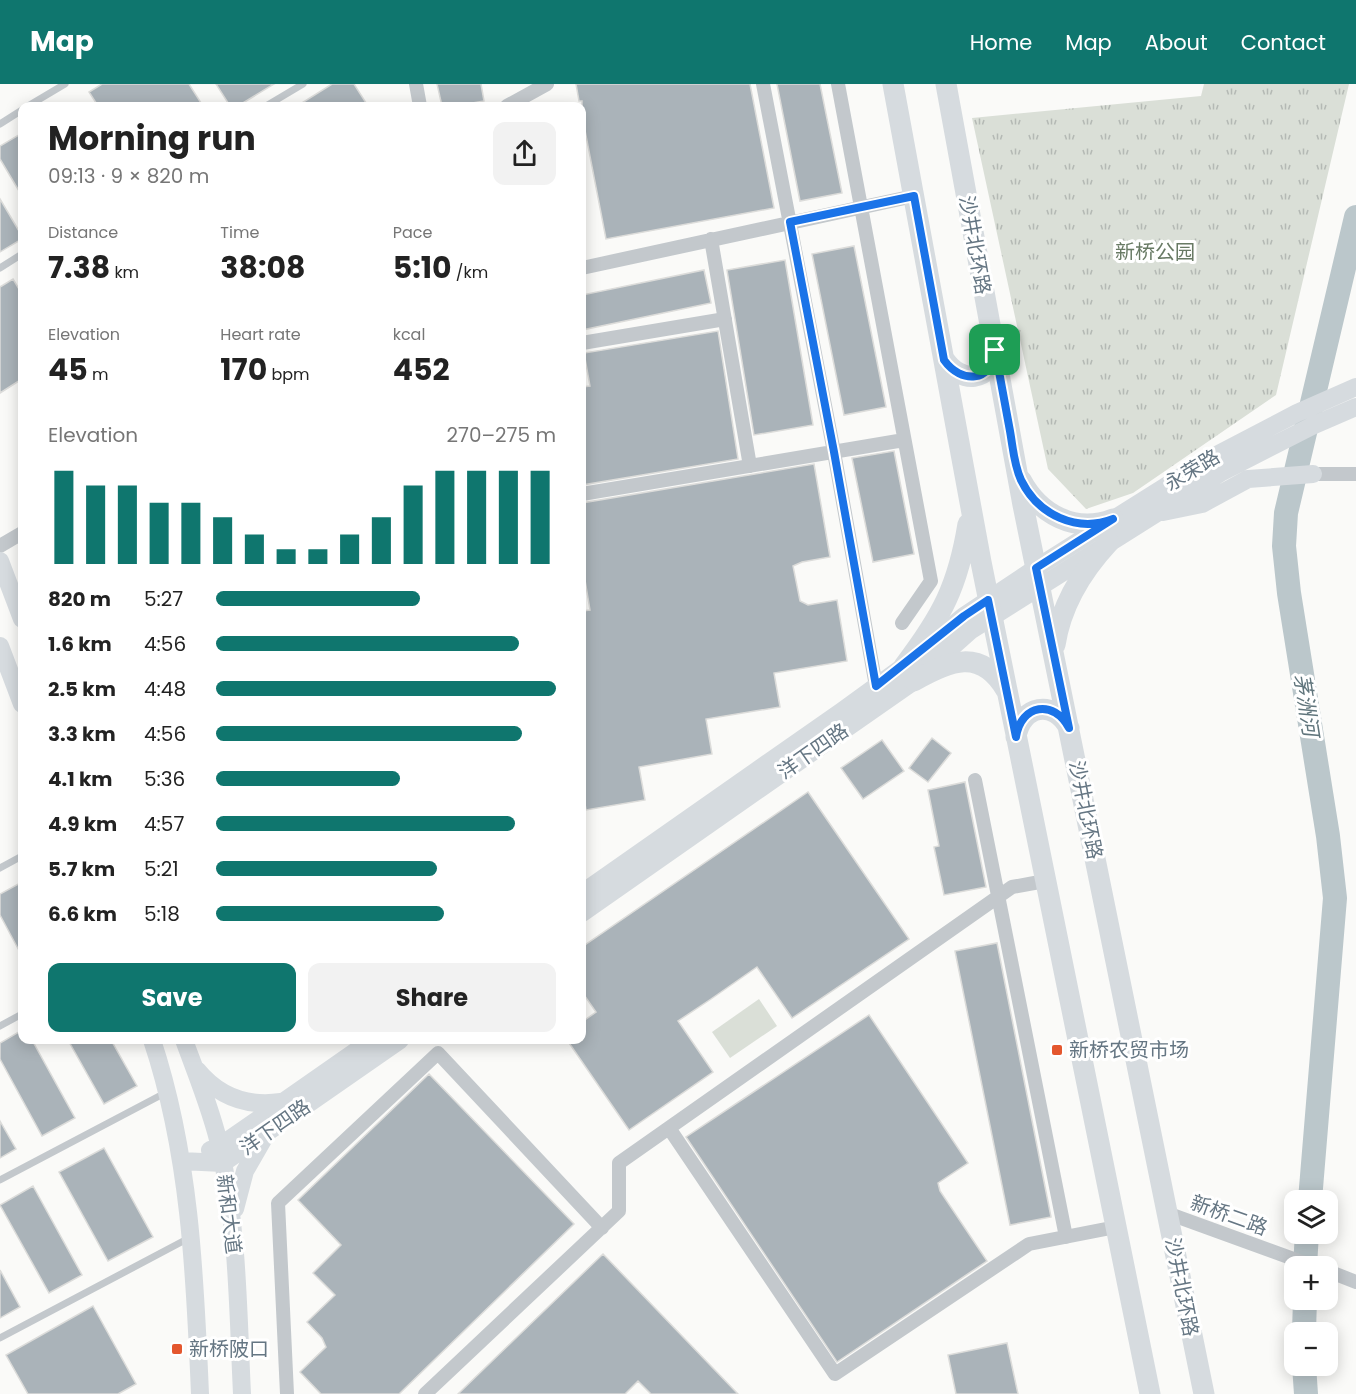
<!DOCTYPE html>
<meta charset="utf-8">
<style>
body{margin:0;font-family:Poppins,"Noto Sans SC",sans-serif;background:#f2f2f2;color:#222;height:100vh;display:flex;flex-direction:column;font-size:22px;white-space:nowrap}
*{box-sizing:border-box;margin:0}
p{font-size:20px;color:#767676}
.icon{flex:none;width:33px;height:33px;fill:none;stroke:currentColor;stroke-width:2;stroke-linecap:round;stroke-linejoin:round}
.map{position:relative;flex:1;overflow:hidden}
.drawer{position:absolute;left:18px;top:18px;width:568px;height:942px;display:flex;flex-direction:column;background:#fff;border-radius:12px;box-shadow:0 3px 15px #0003}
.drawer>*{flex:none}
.tools{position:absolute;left:1284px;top:1106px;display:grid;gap:12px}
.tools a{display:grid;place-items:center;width:54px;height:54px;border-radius:12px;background:#fff;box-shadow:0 3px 15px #0003;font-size:30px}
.pin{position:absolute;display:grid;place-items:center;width:51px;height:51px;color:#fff;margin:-26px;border-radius:12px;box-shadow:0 3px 9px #0006}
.round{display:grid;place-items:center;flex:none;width:63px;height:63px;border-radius:12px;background:#f2f2f2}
.head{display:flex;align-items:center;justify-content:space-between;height:102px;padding:0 30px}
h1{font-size:33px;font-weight:700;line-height:45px}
.figures{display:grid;grid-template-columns:repeat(3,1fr);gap:9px;height:102px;padding:6px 30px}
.figures div{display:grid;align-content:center}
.figures b{font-size:30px;font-weight:700}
.figures small{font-size:16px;font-weight:400}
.figures p{font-size:16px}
.chart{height:168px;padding:12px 30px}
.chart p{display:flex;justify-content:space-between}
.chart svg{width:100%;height:108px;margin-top:6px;stroke:#0f766e;stroke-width:6}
.action{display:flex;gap:12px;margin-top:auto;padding:12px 30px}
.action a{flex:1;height:69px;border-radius:12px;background:#0f766e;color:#fff;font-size:24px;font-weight:700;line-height:69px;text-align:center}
.action a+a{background:#f2f2f2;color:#222}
ul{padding:0 30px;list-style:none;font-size:20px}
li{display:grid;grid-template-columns:96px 72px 1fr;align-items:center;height:45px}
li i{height:15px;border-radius:8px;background:#0f766e}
header{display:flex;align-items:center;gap:36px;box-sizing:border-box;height:84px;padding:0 30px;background:#0f766e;color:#fff}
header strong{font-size:28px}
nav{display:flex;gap:33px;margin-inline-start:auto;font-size:21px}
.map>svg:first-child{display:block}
.grass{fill:url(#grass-tufts)}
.pitch{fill:#dadfd7}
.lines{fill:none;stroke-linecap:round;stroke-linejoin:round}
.river{stroke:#bbc7cb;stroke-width:24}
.building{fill:#aab3b9;stroke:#dcdcda;stroke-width:1.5}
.lane{stroke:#c3c8cc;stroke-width:7}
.street{stroke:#c3c8cc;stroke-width:14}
.secondary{stroke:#d6dbdf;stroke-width:18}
.primary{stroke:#d6dbdf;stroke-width:21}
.route-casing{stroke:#fff;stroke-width:12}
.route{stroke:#1a73e8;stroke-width:8}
.poi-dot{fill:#e4572e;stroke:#fff;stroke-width:2}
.labels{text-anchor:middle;stroke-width:6;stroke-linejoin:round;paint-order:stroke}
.street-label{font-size:20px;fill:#657683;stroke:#fff}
.park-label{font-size:20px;fill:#687a64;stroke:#fff}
.poi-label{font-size:20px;fill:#657683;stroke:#fff;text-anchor:start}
.water-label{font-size:21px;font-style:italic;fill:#60757c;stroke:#fff}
</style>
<header>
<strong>Map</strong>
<nav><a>Home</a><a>Map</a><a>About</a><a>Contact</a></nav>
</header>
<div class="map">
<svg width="1356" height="1310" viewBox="0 0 1356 1310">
<defs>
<pattern id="grass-tufts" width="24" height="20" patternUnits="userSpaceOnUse" patternTransform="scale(1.5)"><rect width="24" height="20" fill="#dadfd7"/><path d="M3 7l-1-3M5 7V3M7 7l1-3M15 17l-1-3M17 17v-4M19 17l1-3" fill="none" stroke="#b4b9b4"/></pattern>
</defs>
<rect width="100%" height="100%" fill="#fafaf8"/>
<path class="grass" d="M 1204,0 L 1349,0 L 1276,311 L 1133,409 L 1086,425 L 1048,385 L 972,34 L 1201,12 Z"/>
<path class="pitch" d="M 759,915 L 777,942 L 730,974 L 712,948 Z"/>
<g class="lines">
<path class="river" d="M 1310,1116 L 1335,814 L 1328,752 L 1289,509 L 1284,462 L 1286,429 L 1356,133
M 1305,1182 L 1307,1149
M 1304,1248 L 1305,1215
M 1304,1281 L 1306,1310"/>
</g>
<path class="building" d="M 102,0 L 189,0 L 203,22 L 98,22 L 89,8 Z
M 216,0 L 274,0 L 238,22 L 230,22 Z
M 332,0 L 354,0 L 368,22 L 297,22 Z
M 437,0 L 481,0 L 484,17 L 455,22 L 442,22 Z
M 576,0 L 750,0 L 774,124 L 606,155 L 582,31 L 582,17 L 579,17 Z
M 777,0 L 820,0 L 842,109 L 800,117 Z
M 22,49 L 22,112 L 0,75 L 0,62 Z
M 0,115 L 22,152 L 22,155 L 0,168 Z
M 854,162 L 886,323 L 844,331 L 812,170 Z
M 785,176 L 813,341 L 754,351 L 727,186 Z
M 704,186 L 711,219 L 582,246 L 582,211 Z
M 13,195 L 22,210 L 22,295 L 0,309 L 0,203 Z
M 718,247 L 738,375 L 582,401 L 582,303 L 590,302 L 584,269 Z
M 894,367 L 914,470 L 873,478 L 852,374 Z
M 814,380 L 830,473 L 802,478 L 793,482 L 800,517 L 808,521 L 837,516 L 847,577 L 774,589 L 780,623 L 706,635 L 712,670 L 639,683 L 645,716 L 586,726 L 582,701 L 582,527 L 590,526 L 582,478 L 582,419 Z
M 932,654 L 951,669 L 928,698 L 909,684 Z
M 882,656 L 904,687 L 863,715 L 841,684 Z
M 965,698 L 986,803 L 944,811 L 934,763 L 939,762 L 928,706 Z
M 808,708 L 909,855 L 792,934 L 757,883 L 711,915 L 678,937 L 713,988 L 629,1046 L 567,956 L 582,956 L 582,938 L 596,928 L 582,908 L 582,863 Z
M 22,798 L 22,872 L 0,831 L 0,810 Z
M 997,859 L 1051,1133 L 1010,1141 L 955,867 Z
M 869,931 L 968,1079 L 938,1099 L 940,1107 L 987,1177 L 837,1278 L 686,1053 Z
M 22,946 L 22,956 L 32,956 L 75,1034 L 42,1052 L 0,975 L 0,959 Z
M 68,956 L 111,956 L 137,1002 L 104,1020 Z
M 429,990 L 574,1140 L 399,1310 L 321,1310 L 300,1288 L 326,1263 L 322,1254 L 307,1238 L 335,1211 L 313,1189 L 341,1161 L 298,1116 Z
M 0,1037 L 16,1065 L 0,1074 Z
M 104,1064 L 153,1153 L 108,1177 L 59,1088 Z
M 33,1102 L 82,1191 L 49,1209 L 0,1121 Z
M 603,1170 L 738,1310 L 651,1310 L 638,1297 L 625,1310 L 458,1310 Z
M 0,1186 L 20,1223 L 0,1234 Z
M 93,1222 L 136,1300 L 118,1310 L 28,1310 L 6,1271 Z
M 1007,1259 L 1018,1310 L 956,1310 L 948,1271 Z"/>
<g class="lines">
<path class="lane" d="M 28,22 L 65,0
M 266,22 L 303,0
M 0,40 L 22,26
M 0,184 L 22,170
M 0,784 L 22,772
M 0,942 L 22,930
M 0,1096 L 165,1009
M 0,1254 L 189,1154"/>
<path class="street" d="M 416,0 L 420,22
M 763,0 L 834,368 L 876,602
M 838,0 L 931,497 L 902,539
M 507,22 L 547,0
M 711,155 L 750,382
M 582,184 L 914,112
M 582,259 L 725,235
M 1313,390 L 1356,390
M 582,410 L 904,356
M 0,462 L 22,449
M 975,696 L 1066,1153
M 669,1044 L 835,1290 L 1029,1160 L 1116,1143
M 1167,1129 L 1313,1182
M 1328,1187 L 1356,1198
M 287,1310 L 278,1119 L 438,969 L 602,1144
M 425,1310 L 619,1127 L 619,1079 L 1012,803 L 1045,797"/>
<path class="secondary" d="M 1163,428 L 1202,420 L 1248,395 L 1313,390
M 0,477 L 22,535
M 0,562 L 22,620
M 582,809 L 842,627 L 904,582 L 964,532 L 1036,484 L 1209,375 L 1297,329 L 1356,303
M 582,829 L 914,597 L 970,547 L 1222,388 L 1312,342 L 1356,323
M 152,956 C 190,1070 195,1191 200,1310
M 184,956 C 196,989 213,1030 220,1064 C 238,1145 238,1228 242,1310
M 197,986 C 219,1013 247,1023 281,1018
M 210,1066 L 220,1062 L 372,956
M 181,1077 L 223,1079 L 400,956
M 235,1125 L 245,1087 L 264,1054"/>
<path class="primary" d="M 893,0 L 981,478 L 1150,1310
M 946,0 L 1023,421 L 1204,1310
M 944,275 C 960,300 992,299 995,266
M 1021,396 C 1039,430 1075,450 1113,435
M 1055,561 C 1061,521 1083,486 1109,458
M 904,582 C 942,532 958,502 968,440
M 914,597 C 949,577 981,563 1006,606
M 1016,653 C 1021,621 1054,615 1069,644"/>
</g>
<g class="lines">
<defs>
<path id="route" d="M 914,112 L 944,276 C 961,300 992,299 995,266 C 1000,293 1005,320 1010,347 C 1013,364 1014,381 1021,396 C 1038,431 1077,449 1113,435 L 1036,484 L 1069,644 C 1054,615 1021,620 1016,653 L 988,516 L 964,532 L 876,602 L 834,368 L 790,138 Z"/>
</defs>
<use href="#route" class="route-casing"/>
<use href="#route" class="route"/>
</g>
<g class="poi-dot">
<rect x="1051" y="960" width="12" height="12" rx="3"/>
<rect x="171" y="1259" width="12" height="12" rx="3"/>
</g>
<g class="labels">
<g class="street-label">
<text transform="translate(975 161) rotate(80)" y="7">沙井北环路</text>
<text transform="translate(1192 386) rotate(-31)" y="7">永荣路</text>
<text transform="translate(813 667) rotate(-35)" y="7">洋下四路</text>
<text transform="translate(1086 726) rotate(79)" y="7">沙井北环路</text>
<text transform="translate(275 1043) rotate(-35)" y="7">洋下四路</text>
<text transform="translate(229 1130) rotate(83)" y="7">新和大道</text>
<text transform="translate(1229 1131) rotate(20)" y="7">新桥二路</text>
<text transform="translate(1182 1203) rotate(79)" y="7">沙井北环路</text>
</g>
<g class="park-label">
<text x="1155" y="175">新桥公园</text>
</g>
<g class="poi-label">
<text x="1069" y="973">新桥农贸市场</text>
<text x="189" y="1272">新桥陂口</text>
</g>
<g class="water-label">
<text transform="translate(1306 621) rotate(81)" y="7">茅洲河</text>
</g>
</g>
</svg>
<div class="tools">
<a><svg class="icon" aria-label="layers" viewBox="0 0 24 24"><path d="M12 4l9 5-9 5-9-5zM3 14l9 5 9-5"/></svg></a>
<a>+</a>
<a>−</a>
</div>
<div class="pin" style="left:995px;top:266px;background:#1e9e55"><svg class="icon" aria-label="arrive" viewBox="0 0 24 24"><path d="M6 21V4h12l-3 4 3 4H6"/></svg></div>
<section class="drawer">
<div class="head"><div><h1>Morning run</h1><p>09:13 · 9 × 820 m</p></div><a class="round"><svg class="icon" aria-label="share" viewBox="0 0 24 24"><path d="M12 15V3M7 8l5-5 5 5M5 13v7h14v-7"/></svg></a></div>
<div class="figures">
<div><p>Distance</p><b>7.38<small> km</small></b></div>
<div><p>Time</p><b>38:08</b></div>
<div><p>Pace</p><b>5:10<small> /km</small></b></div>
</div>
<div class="figures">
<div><p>Elevation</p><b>45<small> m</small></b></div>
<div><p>Heart rate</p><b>170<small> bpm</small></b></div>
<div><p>kcal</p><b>452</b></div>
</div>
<div class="chart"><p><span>Elevation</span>270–275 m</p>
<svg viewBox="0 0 160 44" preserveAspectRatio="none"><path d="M5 44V6M15 44V12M25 44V12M35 44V19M45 44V19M55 44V25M65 44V32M75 44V38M85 44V38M95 44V32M105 44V25M115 44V12M125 44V6M135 44V6M145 44V6M155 44V6"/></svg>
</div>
<ul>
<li><b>820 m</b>5:27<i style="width:60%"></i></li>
<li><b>1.6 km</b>4:56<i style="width:89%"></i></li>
<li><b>2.5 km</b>4:48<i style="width:100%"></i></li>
<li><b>3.3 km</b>4:56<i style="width:90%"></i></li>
<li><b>4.1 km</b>5:36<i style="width:54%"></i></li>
<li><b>4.9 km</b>4:57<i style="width:88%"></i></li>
<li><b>5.7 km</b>5:21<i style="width:65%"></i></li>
<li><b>6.6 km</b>5:18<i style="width:67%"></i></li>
</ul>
<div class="action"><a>Save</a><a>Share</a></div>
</section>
</div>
